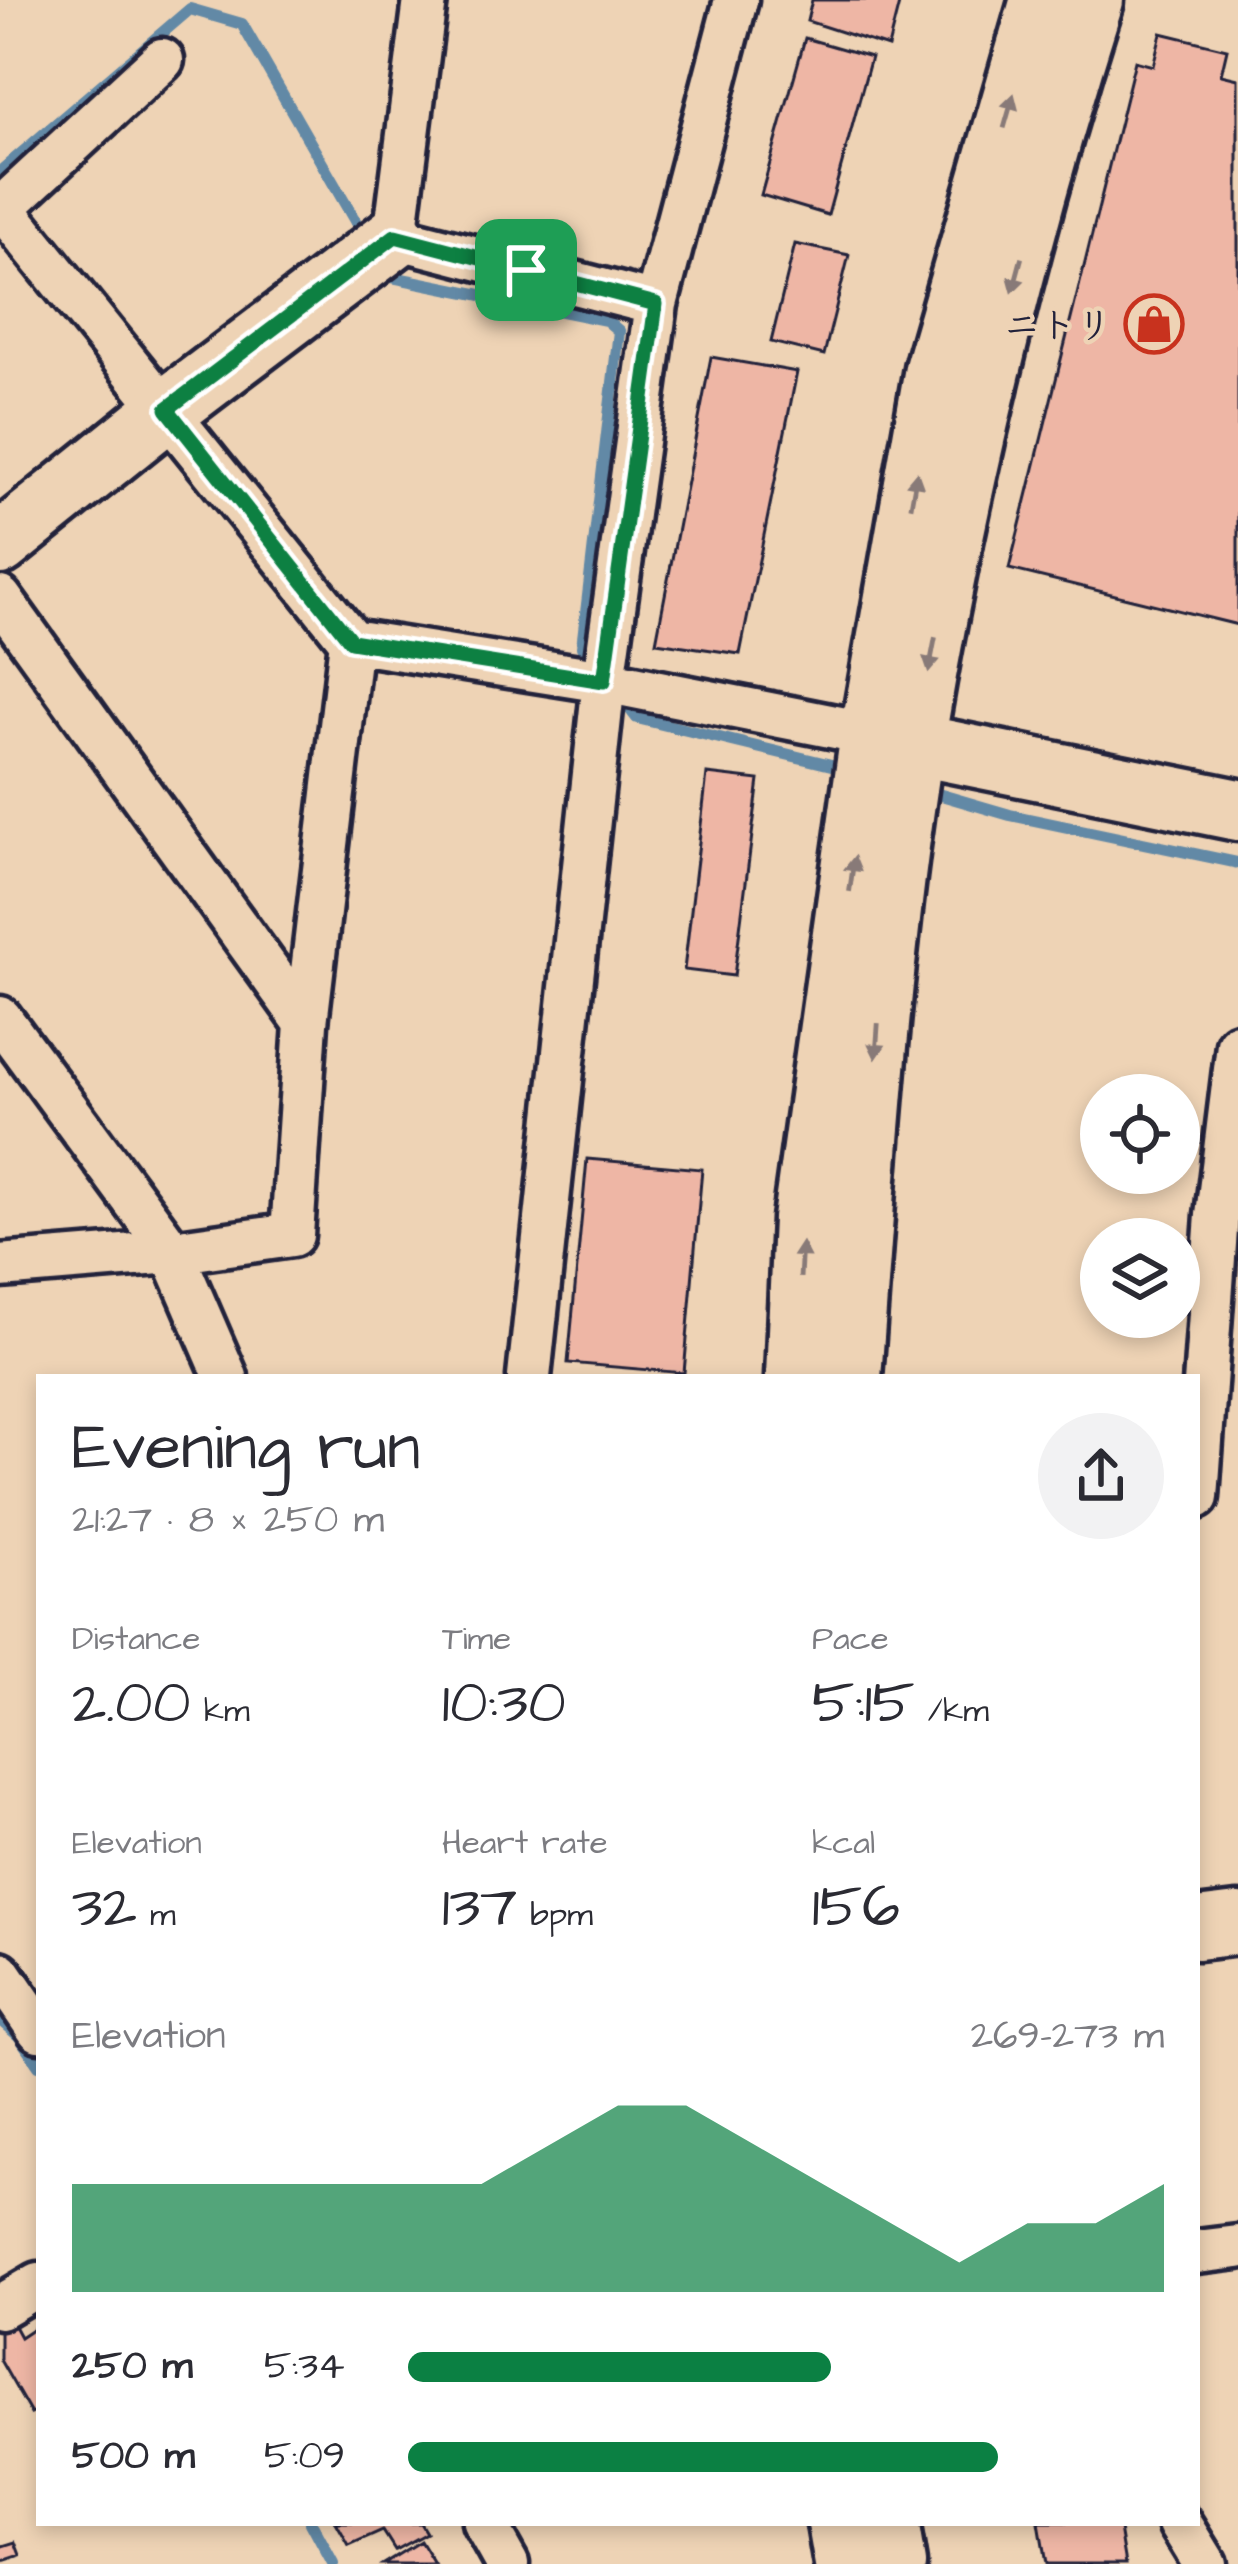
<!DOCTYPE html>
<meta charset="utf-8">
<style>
body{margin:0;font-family:"Architects Daughter","Klee One",sans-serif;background:#f2f2f3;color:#2b2b33;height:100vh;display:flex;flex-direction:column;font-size:45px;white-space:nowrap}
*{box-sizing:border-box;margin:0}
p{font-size:39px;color:#7c7c81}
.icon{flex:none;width:66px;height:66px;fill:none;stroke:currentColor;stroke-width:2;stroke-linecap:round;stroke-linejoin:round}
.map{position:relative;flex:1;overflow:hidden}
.sheet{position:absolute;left:36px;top:1374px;width:1164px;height:1152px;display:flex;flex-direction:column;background:#fff;border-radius:0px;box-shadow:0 6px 18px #0003}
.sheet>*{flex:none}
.buttons{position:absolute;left:1080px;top:1074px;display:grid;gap:24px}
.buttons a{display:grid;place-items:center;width:120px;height:120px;border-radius:50%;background:#fff;box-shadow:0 6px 18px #0003;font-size:60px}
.pin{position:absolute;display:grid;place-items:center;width:102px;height:102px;color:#fff;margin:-51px;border-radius:24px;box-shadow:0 6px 18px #0006}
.round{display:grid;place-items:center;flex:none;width:126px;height:126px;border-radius:63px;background:#f2f2f3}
.headline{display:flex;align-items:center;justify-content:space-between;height:204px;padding:0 36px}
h1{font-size:66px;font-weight:600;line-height:90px}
.figures{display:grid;grid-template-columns:repeat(3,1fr);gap:18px;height:204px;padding:12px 36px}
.figures div{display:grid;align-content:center}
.figures b{font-size:60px;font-weight:600}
.figures small{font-size:33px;font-weight:400}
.figures p{font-size:33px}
.chart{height:336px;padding:24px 36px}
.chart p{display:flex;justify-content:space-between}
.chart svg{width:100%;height:216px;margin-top:12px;fill:#0b8043;opacity:.7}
ul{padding:0 36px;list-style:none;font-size:39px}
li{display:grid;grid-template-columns:192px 144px 1fr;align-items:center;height:90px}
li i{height:30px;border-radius:15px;background:#0b8043}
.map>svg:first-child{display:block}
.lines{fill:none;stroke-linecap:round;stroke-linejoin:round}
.stream{stroke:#6289a6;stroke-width:12}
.building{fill:#eeb6a5;stroke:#22223b;stroke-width:3}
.street-casing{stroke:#22223b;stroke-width:51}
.secondary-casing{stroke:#22223b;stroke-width:69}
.street{stroke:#eed3b5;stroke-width:42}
.secondary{stroke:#eed3b5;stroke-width:60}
.oneway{fill:#887a78}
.route-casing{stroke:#fff;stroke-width:24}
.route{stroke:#0b8043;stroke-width:15}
.labels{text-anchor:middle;stroke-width:9;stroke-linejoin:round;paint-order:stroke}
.poi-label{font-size:36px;font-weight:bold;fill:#22223b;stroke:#eed3b5;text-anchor:end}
</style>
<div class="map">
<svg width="1238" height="2564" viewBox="0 0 1238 2564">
<rect width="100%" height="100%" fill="#eed3b5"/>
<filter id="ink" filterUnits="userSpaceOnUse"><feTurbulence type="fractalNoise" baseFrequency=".00833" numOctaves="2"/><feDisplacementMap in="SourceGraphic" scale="24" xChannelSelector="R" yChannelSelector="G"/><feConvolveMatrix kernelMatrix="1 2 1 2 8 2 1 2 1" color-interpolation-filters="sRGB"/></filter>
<g filter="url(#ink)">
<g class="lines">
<path class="stream" d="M 2,170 L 190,9 L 242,24 L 366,240
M 382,268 L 387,276 L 606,320 L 619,331 L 582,647 L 596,665
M 620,696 L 637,718 L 852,770
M 924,790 L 1010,815 L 1238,863
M 0,2020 L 19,2036 L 39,2065
M 311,2523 L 333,2564"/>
</g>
<path class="building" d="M 812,0 L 900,0 L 888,47 L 807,21 Z
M 1161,33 L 1227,49 L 1221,75 L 1238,79 L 1238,625 L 1009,569 L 1135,61 L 1153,66 Z
M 805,38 L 871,57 L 828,215 L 761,195 Z
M 795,244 L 849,255 L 824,355 L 771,342 Z
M 711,357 L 797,372 L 740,654 L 656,642 Z
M 707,774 L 759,780 L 734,976 L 684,970 Z
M 587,1159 L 702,1169 L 684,1373 L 568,1363 Z
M 8,2315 L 20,2337 L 38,2325 L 39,2410 L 31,2414 L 0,2360 L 0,2320 Z
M 336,2523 L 420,2523 L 426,2533 L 395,2550 L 383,2531 L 349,2546 Z
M 1039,2523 L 1119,2523 L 1126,2564 L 1046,2564 Z
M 420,2541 L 434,2564 L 383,2564 Z
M 16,2542 L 21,2555 L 0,2562 L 0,2547 Z"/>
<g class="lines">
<defs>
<path id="street" d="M 425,0 L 395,237 L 656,304
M 0,205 L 351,641 L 604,681 L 896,739
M 2,208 L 162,60
M 0,598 L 306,1023
M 0,1018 L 172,1252 L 226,1377
M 0,1266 L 172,1252 L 292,1235 L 306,1023 L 351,641
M 529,1377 L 604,681 L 656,304 L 736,0
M 1197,1497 L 1217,1215 L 1238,1045
M 0,1973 L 39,2030
M 1197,2252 L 1238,2247
M 0,2307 L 39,2284
M 484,2523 L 507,2564
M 1180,2523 L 1205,2564"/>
<path id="secondary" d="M 0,544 L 168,409 L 395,237
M 914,744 L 1238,810
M 796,1377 L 803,1219 L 871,733 L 935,369 L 1041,0
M 851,1377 C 867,1165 880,953 914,743 C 956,494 1017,240 1093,0
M 1197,1929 L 1238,1924
M 838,2523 L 845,2564
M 888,2523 L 895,2564"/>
</defs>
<use href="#street" class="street-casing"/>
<use href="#secondary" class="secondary-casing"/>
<use href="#street" class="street"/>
<use href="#secondary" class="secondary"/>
</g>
<defs><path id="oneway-solid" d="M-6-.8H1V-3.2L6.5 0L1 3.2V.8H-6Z" transform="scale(3)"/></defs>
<g class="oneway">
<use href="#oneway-solid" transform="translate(1009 111) rotate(-74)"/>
<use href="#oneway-solid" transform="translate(1017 275) rotate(105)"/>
<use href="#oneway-solid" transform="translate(914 489) rotate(-80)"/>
<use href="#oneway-solid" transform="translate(932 655) rotate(101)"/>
<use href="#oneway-solid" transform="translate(852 874) rotate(-82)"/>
<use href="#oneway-solid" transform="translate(877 1041) rotate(94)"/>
<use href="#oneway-solid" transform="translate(801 1260) rotate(-87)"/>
</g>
</g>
<g class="lines" filter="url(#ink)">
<defs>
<path id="route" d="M 395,236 L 656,304 L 604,681 L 351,641 L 167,409 Z"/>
</defs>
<use href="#route" class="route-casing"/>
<use href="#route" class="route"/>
</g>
<defs>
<symbol id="shop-ring" viewBox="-11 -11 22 22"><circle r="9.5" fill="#eed3b5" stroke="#c8321e" stroke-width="1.5"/><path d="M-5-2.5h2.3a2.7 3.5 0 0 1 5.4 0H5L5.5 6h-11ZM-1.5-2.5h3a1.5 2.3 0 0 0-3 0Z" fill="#c8321e"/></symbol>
</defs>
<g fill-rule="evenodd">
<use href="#shop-ring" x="1121" y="291" width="66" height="66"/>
</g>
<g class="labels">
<g class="poi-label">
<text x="1112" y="337">ニトリ</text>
</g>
</g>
</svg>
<div class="buttons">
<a><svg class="icon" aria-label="locate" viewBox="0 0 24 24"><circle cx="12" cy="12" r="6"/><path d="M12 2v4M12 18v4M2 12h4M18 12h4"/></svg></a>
<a><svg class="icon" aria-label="layers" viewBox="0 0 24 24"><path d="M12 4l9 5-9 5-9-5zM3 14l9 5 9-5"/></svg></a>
</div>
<div class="pin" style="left:526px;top:270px;background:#1e9e55"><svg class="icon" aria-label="arrive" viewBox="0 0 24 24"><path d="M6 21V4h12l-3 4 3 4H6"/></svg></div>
<section class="sheet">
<div class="headline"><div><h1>Evening run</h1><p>21:27 · 8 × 250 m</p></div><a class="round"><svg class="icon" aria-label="share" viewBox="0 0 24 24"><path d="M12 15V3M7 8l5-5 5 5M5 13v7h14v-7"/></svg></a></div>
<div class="figures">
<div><p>Distance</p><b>2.00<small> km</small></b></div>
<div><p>Time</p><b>10:30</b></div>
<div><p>Pace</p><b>5:15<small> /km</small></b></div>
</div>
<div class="figures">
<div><p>Elevation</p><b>32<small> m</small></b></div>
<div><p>Heart rate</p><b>137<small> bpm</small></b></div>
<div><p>kcal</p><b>156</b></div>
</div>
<div class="chart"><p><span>Elevation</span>269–273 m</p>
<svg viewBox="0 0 160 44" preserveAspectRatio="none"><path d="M0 44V22L10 22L20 22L30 22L40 22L50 22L60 22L70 14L80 6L90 6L100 14L110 22L120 30L130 38L140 30L150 30L160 22V44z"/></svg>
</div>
<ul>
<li><b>250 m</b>5:34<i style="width:56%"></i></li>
<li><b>500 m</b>5:09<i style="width:78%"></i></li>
</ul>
</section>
</div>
